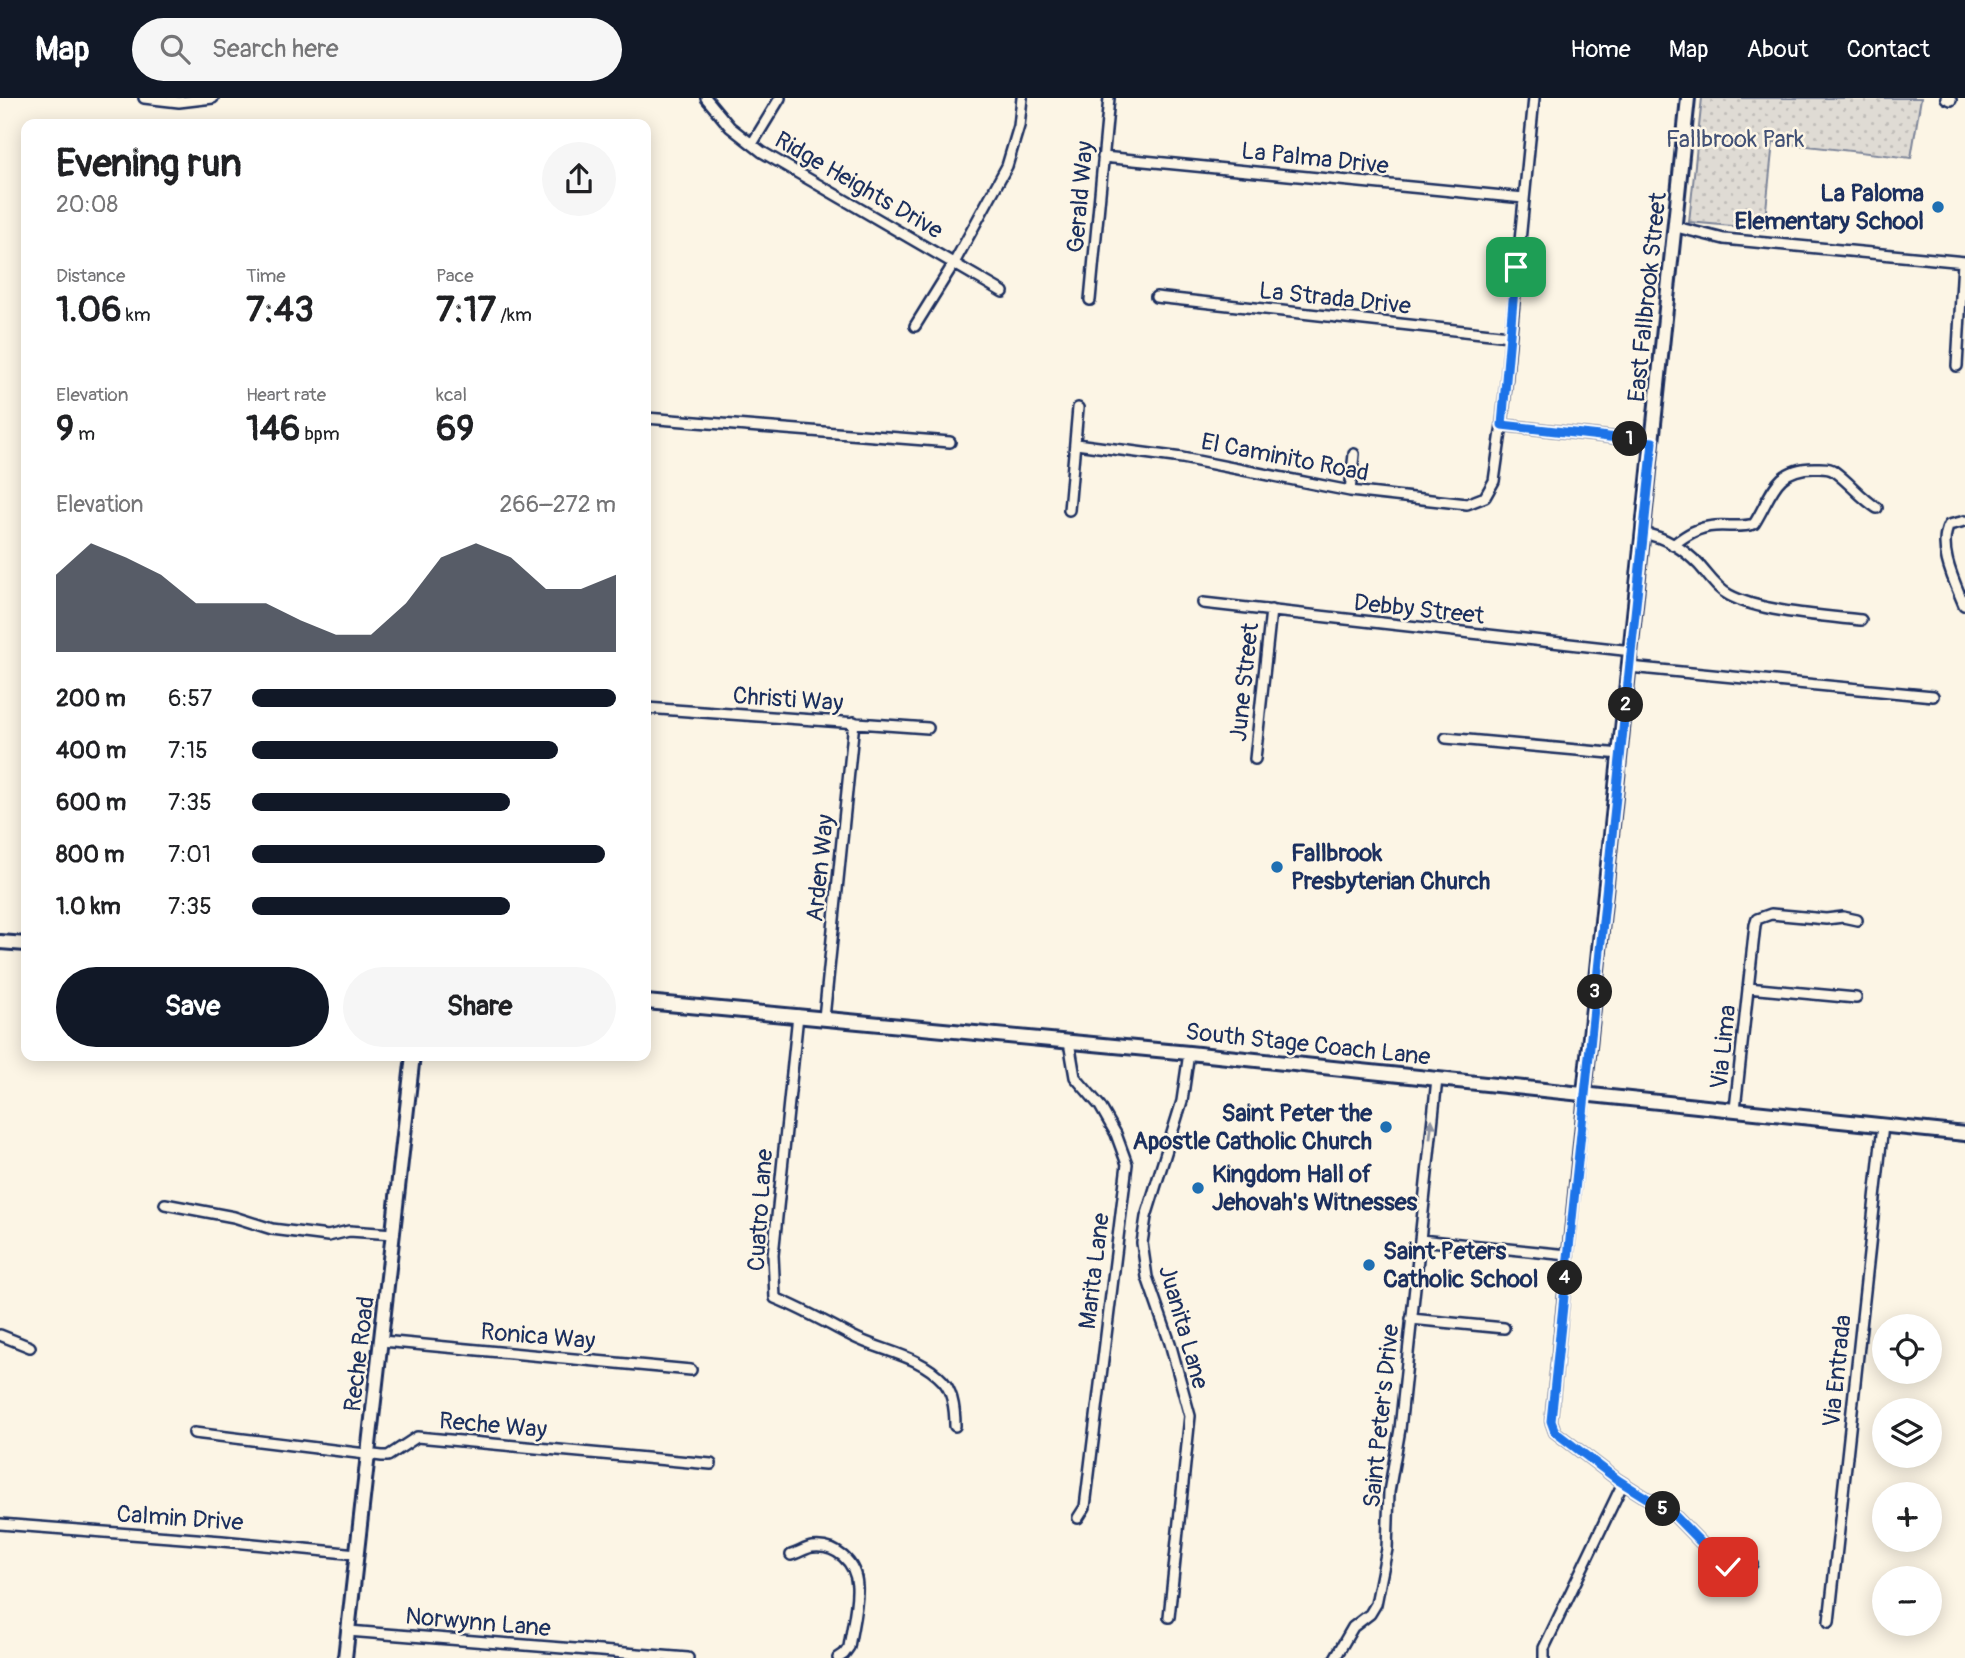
<!DOCTYPE html>
<meta charset="utf-8">
<style>
body{margin:0;font-family:Pangolin,sans-serif;background:#f6f6f6;color:#202124;height:100vh;display:flex;flex-direction:column;font-size:26px;white-space:nowrap}
*{box-sizing:border-box;margin:0}
p{font-size:23px;color:#757577}
.icon{flex:none;width:38px;height:38px;fill:none;stroke:currentColor;stroke-width:2;stroke-linecap:round;stroke-linejoin:round}
.map{position:relative;flex:1;overflow:hidden}
.sheet{position:absolute;left:21px;top:21px;width:630px;height:942px;display:flex;flex-direction:column;background:#fff;border-radius:14px;box-shadow:0 4px 18px #0003}
.sheet>*{flex:none}
.controls{position:absolute;left:1872px;top:1216px;display:grid;gap:14px}
.controls a{display:grid;place-items:center;width:70px;height:70px;border-radius:50%;background:#fff;box-shadow:0 4px 18px #0003;font-size:35px}
.pin{position:absolute;display:grid;place-items:center;width:60px;height:60px;color:#fff;margin:-30px;border-radius:14px;box-shadow:0 4px 10px #0006}
.km{position:absolute;width:35px;height:35px;margin:-18px;border-radius:50%;background:#222;color:#fff;font-size:19px;line-height:35px;text-align:center}
.round{display:grid;place-items:center;flex:none;width:74px;height:74px;border-radius:37px;background:#f6f6f6}
.overview{display:flex;align-items:center;justify-content:space-between;height:119px;padding:0 35px}
h1{font-size:38px;font-weight:700;line-height:52px}
.figures{display:grid;grid-template-columns:repeat(3,1fr);gap:10px;height:119px;padding:7px 35px}
.figures div{display:grid;align-content:center}
.figures b{font-size:35px;font-weight:700}
.figures small{font-size:19px;font-weight:400}
.figures p{font-size:19px}
.chart{height:196px;padding:14px 35px}
.chart p{display:flex;justify-content:space-between}
.chart svg{width:100%;height:126px;margin-top:7px;fill:#111827;opacity:.7}
.action{display:flex;gap:14px;margin-top:auto;padding:14px 35px}
.action a{flex:1;height:80px;border-radius:42px;background:#111827;color:#fff;font-size:28px;font-weight:700;line-height:80px;text-align:center}
.action a+a{background:#f6f6f6;color:#202124}
ul{padding:0 35px;list-style:none;font-size:23px}
li{display:grid;grid-template-columns:112px 84px 1fr;align-items:center;height:52px}
li i{height:18px;border-radius:9px;background:#111827}
header{display:flex;align-items:center;gap:42px;box-sizing:border-box;height:98px;padding:0 35px;background:#111827;color:#fff}
header strong{font-size:33px}
nav{display:flex;gap:38px;margin-inline-start:auto;font-size:24px}
.search{width:490px;height:63px;background:#f6f6f6;display:flex;align-items:center;gap:18px;box-sizing:border-box;padding:0 24px;border-radius:38px;color:#757577;font-size:26px}
.map>svg:first-child{display:block}
.park{fill:url(#park-dots);stroke:#7d8599;stroke-width:2}
.lines{fill:none;stroke-linecap:round;stroke-linejoin:round}
.street-casing{stroke:#1b2f5e;stroke-width:14}
.secondary-casing{stroke:#1b2f5e;stroke-width:18}
.street{stroke:#fcf5e5;stroke-width:9}
.secondary{stroke:#fcf5e5;stroke-width:12}
.oneway{fill:#8c92a2}
.route-casing{stroke:#fff;stroke-width:14}
.route{stroke:#1a73e8;stroke-width:9}
.poi-dot{fill:#1f6fb2;stroke:#fcf5e5;stroke-width:2.5}
.labels{text-anchor:middle;stroke-width:5;stroke-linejoin:round;paint-order:stroke}
.park-label{font-size:24px;fill:#425176;stroke:#fcf5e5}
.street-label{font-size:24px;fill:#1b2f5e;stroke:#fcf5e5}
.poi-label{font-size:24px;font-weight:bold;fill:#1b2f5e;stroke:#fcf5e5;text-anchor:start}
</style>
<header>
<strong>Map</strong>
<div class="search"><svg class="icon" aria-label="search" viewBox="0 0 24 24"><circle cx="10" cy="10" r="6"/><path d="M15 15l6 6"/></svg>Search here</div>
<nav><a>Home</a><a>Map</a><a>About</a><a>Contact</a></nav>
</header>
<div class="map">
<svg width="1965" height="1560" viewBox="0 0 1965 1560">
<defs>
<pattern id="park-dots" width="8" height="8" patternUnits="userSpaceOnUse" patternTransform="scale(1.75)"><rect width="8" height="8" fill="#dfdbd4"/><path d="M2 2h.1M6 6h.1" fill="none" stroke="#bfbcb8" stroke-width="1.8" stroke-linecap="round"/></pattern>
</defs>
<rect width="100%" height="100%" fill="#fcf5e5"/>
<filter id="ink" filterUnits="userSpaceOnUse"><feTurbulence type="fractalNoise" baseFrequency=".0143" numOctaves="2"/><feDisplacementMap in="SourceGraphic" scale="14" xChannelSelector="R" yChannelSelector="G"/><feConvolveMatrix kernelMatrix="1 2 1 2 8 2 1 2 1" color-interpolation-filters="sRGB"/></filter>
<g filter="url(#ink)">
<path class="park" d="M 1702,0 L 1921,0 L 1911,60 L 1773,44 L 1764,131 L 1689,124 Z"/>
<g class="lines">
<defs>
<path id="street" d="M 144,0 L 179,4 L 213,0
M 706,0 L 730,29 L 762,54 L 1003,194
M 1946,0 L 1951,2
M 752,46 L 780,0
M 1103,59 L 1524,100
M 1676,129 L 1724,141 L 1965,164
M 1156,199 L 1509,238
M 1090,202 L 1109,0
M 915,228 L 954,165 L 1007,68 L 1019,28 L 1022,0
M 1957,268 L 1963,164
M 646,320 L 950,344
M 1502,327 L 1653,344
M 1076,346 L 1182,360 L 1350,393 L 1467,406 L 1485,399 L 1494,383 L 1502,327 L 1534,0
M 1350,393 L 1354,356
M 1069,412 L 1078,310
M 1644,436 C 1664,438 1685,452 1699,467 C 1709,478 1716,490 1729,497 C 1760,514 1825,518 1861,522
M 1673,447 C 1686,437 1698,429 1715,428 C 1729,427 1740,430 1754,426 C 1772,398 1774,370 1814,370 C 1821,370 1830,369 1835,374 C 1850,385 1861,400 1877,410
M 1203,505 L 1632,553
M 1964,507 C 1955,485 1937,450 1949,427 L 1965,423
M 1629,569 L 1933,598
M 646,610 L 928,630
M 1446,640 L 1621,656
M 1255,661 L 1271,512
M 1748,890 L 1856,900
M 798,917 L 773,1157 L 775,1200 C 802,1211 827,1225 852,1238 C 883,1254 919,1257 943,1283 C 953,1294 955,1313 955,1328
M 824,920 L 854,624
M 1069,944 L 1075,979 L 1100,1008 L 1116,1036 L 1127,1066 L 1085,1409 L 1078,1420
M 1584,996 L 1551,1323 L 1555,1334 L 1618,1382 L 1675,1418 L 1721,1465 L 1737,1470 L 1752,1466
M 1735,1011 L 1755,827 L 1757,821 L 1771,816 L 1826,821 L 1843,819 L 1857,822
M 165,1106 L 234,1119 L 272,1131 L 328,1138 L 349,1133 L 394,1136
M 1420,1142 L 1568,1157
M 1411,1221 L 1504,1230
M 0,1237 L 30,1249
M 382,1243 L 691,1272
M 194,1335 L 382,1358 L 388,1358 L 417,1339 L 711,1366
M 0,1426 L 222,1443 L 357,1456
M 791,1457 C 798,1455 806,1450 812,1449 C 836,1446 856,1464 857,1488 C 858,1507 852,1529 849,1549 L 844,1556 L 838,1560
M 1169,1519 L 1190,1318 L 1170,1245 L 1147,1179 L 1142,1145 L 1146,1119 L 1182,1003 L 1189,955
M 1829,1524 L 1883,1027
M 348,1533 L 688,1560
M 1335,1560 L 1353,1529 L 1370,1516 L 1376,1506 L 1387,1451 L 1389,1394 L 1400,1331 L 1437,981
M 1544,1560 L 1544,1550 L 1623,1385"/>
<path id="secondary" d="M 0,844 L 26,846
M 646,904 L 1189,955 L 1965,1036
M 1584,996 L 1688,0
M 345,1560 L 413,957"/>
</defs>
<use href="#street" class="street-casing"/>
<use href="#secondary" class="secondary-casing"/>
<use href="#street" class="street"/>
<use href="#secondary" class="secondary"/>
</g>
<defs><path id="oneway-solid" d="M-6-.8H1V-3.2L6.5 0L1 3.2V.8H-6Z" transform="scale(1.75)"/></defs>
<use class="oneway" href="#oneway-solid" transform="translate(1431 1031) rotate(-84)"/>
</g>
<g class="lines" filter="url(#ink)">
<defs>
<path id="route" d="M 1516,169 L 1502,327 L 1653,344 L 1551,1323 L 1555,1334 L 1618,1382 L 1675,1418 L 1721,1465 L 1728,1469"/>
</defs>
<use href="#route" class="route-casing"/>
<use href="#route" class="route"/>
</g>
<g class="poi-dot">
<circle cx="1938" cy="109" r="7"/>
<circle cx="1277" cy="769" r="7"/>
<circle cx="1386" cy="1029" r="7"/>
<circle cx="1198" cy="1090" r="7"/>
<circle cx="1369" cy="1167" r="7"/>
</g>
<g class="labels">
<g class="park-label">
<text x="1735" y="49">Fallbrook Park</text>
</g>
<g class="street-label">
<text transform="translate(1315 60) rotate(6)" y="8">La Palma Drive</text>
<text transform="translate(859 87) rotate(30)" y="8">Ridge Heights Drive</text>
<text transform="translate(1080 99) rotate(-85)" y="8">Gerald Way</text>
<text transform="translate(1647 199) rotate(-84)" y="8">East Fallbrook Street</text>
<text transform="translate(1335 200) rotate(6)" y="8">La Strada Drive</text>
<text transform="translate(1285 359) rotate(11)" y="8">El Caminito Road</text>
<text transform="translate(1419 511) rotate(6)" y="8">Debby Street</text>
<text transform="translate(1244 584) rotate(-84)" y="8">June Street</text>
<text transform="translate(788 601) rotate(4)" y="8">Christi Way</text>
<text transform="translate(820 770) rotate(-84)" y="8">Arden Way</text>
<text transform="translate(1308 946) rotate(6)" y="8">South Stage Coach Lane</text>
<text transform="translate(1723 949) rotate(-84)" y="8">Via Lima</text>
<text transform="translate(760 1112) rotate(-86)" y="8">Cuatro Lane</text>
<text transform="translate(1094 1173) rotate(-83)" y="8">Marita Lane</text>
<text transform="translate(1184 1229) rotate(74)" y="8">Juanita Lane</text>
<text transform="translate(538 1238) rotate(5)" y="8">Ronica Way</text>
<text transform="translate(359 1256) rotate(-83)" y="8">Reche Road</text>
<text transform="translate(1837 1273) rotate(-84)" y="8">Via Entrada</text>
<text transform="translate(1381 1318) rotate(-84)" y="8">Saint Peter's Drive</text>
<text transform="translate(493 1327) rotate(5)" y="8">Reche Way</text>
<text transform="translate(180 1420) rotate(4)" y="8">Calmin Drive</text>
<text transform="translate(478 1524) rotate(5)" y="8">Norwynn Lane</text>
</g>
<g class="poi-label">
<text x="1924" y="103" text-anchor="end">La Paloma<tspan x="1924" dy="28">Elementary School</tspan></text>
<text x="1291" y="763">Fallbrook<tspan x="1291" dy="28">Presbyterian Church</tspan></text>
<text x="1372" y="1023" text-anchor="end">Saint Peter the<tspan x="1372" dy="28">Apostle Catholic Church</tspan></text>
<text x="1212" y="1084">Kingdom Hall of<tspan x="1212" dy="28">Jehovah's Witnesses</tspan></text>
<text x="1383" y="1161">Saint Peters<tspan x="1383" dy="28">Catholic School</tspan></text>
</g>
</g>
</svg>
<div class="controls">
<a><svg class="icon" aria-label="locate" viewBox="0 0 24 24"><circle cx="12" cy="12" r="6"/><path d="M12 2v4M12 18v4M2 12h4M18 12h4"/></svg></a>
<a><svg class="icon" aria-label="layers" viewBox="0 0 24 24"><path d="M12 4l9 5-9 5-9-5zM3 14l9 5 9-5"/></svg></a>
<a>+</a>
<a>−</a>
</div>
<div class="pin" style="left:1516px;top:169px;background:#1e9e55"><svg class="icon" aria-label="arrive" viewBox="0 0 24 24"><path d="M6 21V4h12l-3 4 3 4H6"/></svg></div>
<div class="pin" style="left:1728px;top:1469px;background:#d93025"><svg class="icon" aria-label="check" viewBox="0 0 24 24"><path d="M5 12l5 5 9-10"/></svg></div>
<b class="km" style="left:1630px;top:341px">1</b>
<b class="km" style="left:1626px;top:607px">2</b>
<b class="km" style="left:1595px;top:894px">3</b>
<b class="km" style="left:1565px;top:1180px">4</b>
<b class="km" style="left:1663px;top:1411px">5</b>
<section class="sheet">
<div class="overview"><div><h1>Evening run</h1><p>20:08</p></div><a class="round"><svg class="icon" aria-label="share" viewBox="0 0 24 24"><path d="M12 15V3M7 8l5-5 5 5M5 13v7h14v-7"/></svg></a></div>
<div class="figures">
<div><p>Distance</p><b>1.06<small> km</small></b></div>
<div><p>Time</p><b>7:43</b></div>
<div><p>Pace</p><b>7:17<small> /km</small></b></div>
</div>
<div class="figures">
<div><p>Elevation</p><b>9<small> m</small></b></div>
<div><p>Heart rate</p><b>146<small> bpm</small></b></div>
<div><p>kcal</p><b>69</b></div>
</div>
<div class="chart"><p><span>Elevation</span>266–272 m</p>
<svg viewBox="0 0 160 44" preserveAspectRatio="none"><path d="M0 44V17L10 6L20 11L30 17L40 27L50 27L60 27L70 33L80 38L90 38L100 27L110 11L120 6L130 11L140 22L150 22L160 17V44z"/></svg>
</div>
<ul>
<li><b>200 m</b>6:57<i style="width:100%"></i></li>
<li><b>400 m</b>7:15<i style="width:84%"></i></li>
<li><b>600 m</b>7:35<i style="width:71%"></i></li>
<li><b>800 m</b>7:01<i style="width:97%"></i></li>
<li><b>1.0 km</b>7:35<i style="width:71%"></i></li>
</ul>
<div class="action"><a>Save</a><a>Share</a></div>
</section>
</div>
